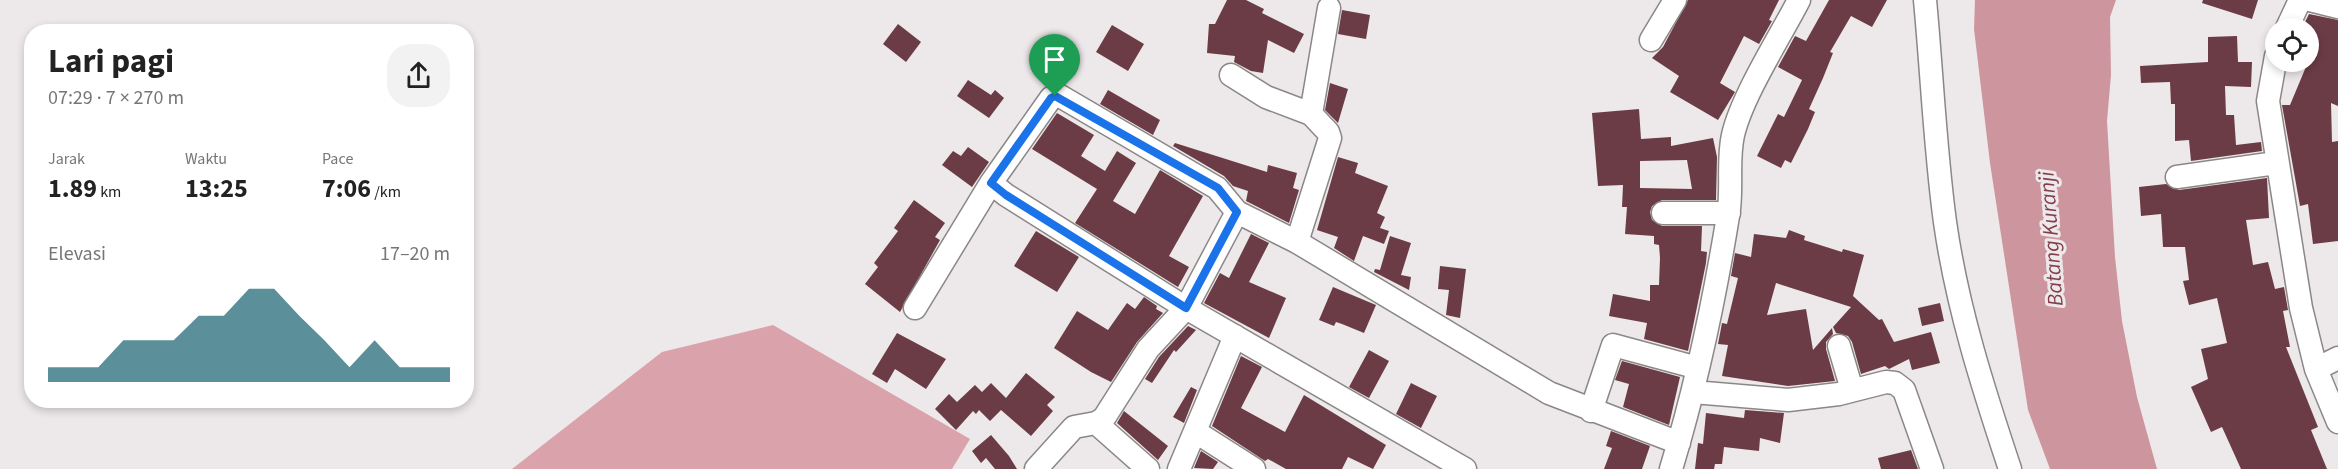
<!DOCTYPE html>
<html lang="id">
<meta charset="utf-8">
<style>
body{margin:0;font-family:"Source Sans 3",sans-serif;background:#f2f2f2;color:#222;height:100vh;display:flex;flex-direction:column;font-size:22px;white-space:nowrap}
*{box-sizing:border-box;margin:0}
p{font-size:20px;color:#767676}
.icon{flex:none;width:33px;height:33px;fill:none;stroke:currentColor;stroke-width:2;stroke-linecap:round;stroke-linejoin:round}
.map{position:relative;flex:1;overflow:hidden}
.sheet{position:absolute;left:24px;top:24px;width:450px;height:384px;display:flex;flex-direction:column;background:#fff;border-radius:24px;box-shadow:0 3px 9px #0003}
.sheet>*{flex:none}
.fabs{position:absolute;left:2265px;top:18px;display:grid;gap:12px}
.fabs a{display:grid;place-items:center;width:54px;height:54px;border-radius:50%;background:#fff;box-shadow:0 3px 9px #0003;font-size:30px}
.pin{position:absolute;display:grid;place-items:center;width:51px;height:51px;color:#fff;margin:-62px -26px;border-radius:50% 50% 50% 0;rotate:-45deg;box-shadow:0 0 6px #0007}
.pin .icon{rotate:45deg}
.round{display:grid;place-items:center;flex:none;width:63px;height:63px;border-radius:24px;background:#f2f2f2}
.summary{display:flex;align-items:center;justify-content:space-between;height:102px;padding:0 24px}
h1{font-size:33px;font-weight:700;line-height:45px}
.metrics{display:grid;grid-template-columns:repeat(3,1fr);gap:9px;height:102px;padding:6px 24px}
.metrics div{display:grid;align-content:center}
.metrics b{font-size:26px;font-weight:700}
.metrics small{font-size:16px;font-weight:400}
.metrics p{font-size:16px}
.chart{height:168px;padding:12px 24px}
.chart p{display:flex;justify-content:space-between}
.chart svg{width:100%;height:108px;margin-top:6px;fill:#16606e;opacity:.7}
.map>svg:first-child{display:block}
.forest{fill:#daa2ab}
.water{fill:#cd969f}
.building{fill:#6b3c45;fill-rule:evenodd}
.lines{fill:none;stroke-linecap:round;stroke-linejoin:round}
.minor-casing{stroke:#8b8787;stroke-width:25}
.minor{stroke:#fff;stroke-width:22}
.route-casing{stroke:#fff;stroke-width:12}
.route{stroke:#1a73e8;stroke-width:8}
.labels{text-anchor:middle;stroke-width:6;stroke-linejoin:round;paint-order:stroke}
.water-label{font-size:22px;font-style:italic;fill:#833d4d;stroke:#ede8e9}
</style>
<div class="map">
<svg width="2338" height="469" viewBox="0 0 2338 469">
<rect width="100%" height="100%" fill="#ede8e9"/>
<path class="forest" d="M 773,325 L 970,439 L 952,469 L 512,469 L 662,352 Z"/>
<path class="water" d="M 1975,0 L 2116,0 L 2110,17 L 2111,75 L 2107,121 L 2115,257 L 2122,321 L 2137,397 L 2157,469 L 2050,469 L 2028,410 L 1990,163 L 1974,29 Z"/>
<path class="building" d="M 1227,0 L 1246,0 L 1264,9 L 1262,13 L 1304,34 L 1294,53 L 1268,40 L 1263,73 L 1251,71 L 1234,62 L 1235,56 L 1207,53 L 1209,24 L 1215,24 Z
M 1688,0 L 1779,0 L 1769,20 L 1772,21 L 1759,44 L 1744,36 L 1720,83 L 1735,92 L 1718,120 L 1670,92 L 1679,76 L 1652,58 L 1663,47 Z
M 1829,0 L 1887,0 L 1872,27 L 1851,16 L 1830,52 L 1833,53 L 1823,78 L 1809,109 L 1815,112 L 1808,129 L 1791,163 L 1785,160 L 1781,168 L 1757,156 L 1778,114 L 1784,117 L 1802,80 L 1778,67 L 1795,36 L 1806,41 Z
M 2203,0 L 2258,0 L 2252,19 L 2202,3 Z
M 1342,10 L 1370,15 L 1366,39 L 1338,34 Z
M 2309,14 L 2338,20 L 2338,106 L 2331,103 L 2332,142 L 2338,141 L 2338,241 L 2313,244 L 2308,204 L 2300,206 L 2282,105 L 2290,105 L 2308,62 L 2314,30 L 2303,26 Z
M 898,24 L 921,42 L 906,62 L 883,44 Z
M 1112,25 L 1144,44 L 1128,71 L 1096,52 Z
M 2237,36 L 2238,62 L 2252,62 L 2251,87 L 2225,86 L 2226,115 L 2234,115 L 2236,145 L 2261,142 L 2262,151 L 2191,161 L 2189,140 L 2175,141 L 2175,104 L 2171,104 L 2170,82 L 2141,83 L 2140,66 L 2208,62 L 2208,37 Z
M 968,80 L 991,95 L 995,90 L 1004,98 L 989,118 L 957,96 Z
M 1330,83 L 1348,89 L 1338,123 L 1325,110 Z
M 1108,90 L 1160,120 L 1153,135 L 1100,104 Z
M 1639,109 L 1641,139 L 1671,137 L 1671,146 L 1713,138 L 1717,157 L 1716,200 L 1662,200 L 1652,206 L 1650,212 L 1652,220 L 1662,226 L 1702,226 L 1701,251 L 1707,252 L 1706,263 L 1688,351 L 1644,339 L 1647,323 L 1609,316 L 1613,294 L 1650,301 L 1650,285 L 1659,285 L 1660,258 L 1659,245 L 1654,244 L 1654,236 L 1625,234 L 1627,207 L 1622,207 L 1623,185 L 1598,186 L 1592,113 ZM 1687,160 L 1692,189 L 1640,188 L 1640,161 Z
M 1057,113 L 1094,135 L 1081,156 L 1105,171 L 1117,151 L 1136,163 L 1113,201 L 1135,214 L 1160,170 L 1203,196 L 1169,256 L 1189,267 L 1178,287 L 1075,223 L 1097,189 L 1032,149 Z
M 1175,143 L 1267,172 L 1268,165 L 1297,173 L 1293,188 L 1299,190 L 1289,223 L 1246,201 L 1248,191 L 1233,186 L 1224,176 L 1173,146 Z
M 968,147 L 989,162 L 972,187 L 942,165 L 953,151 L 961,156 Z
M 1338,157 L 1358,163 L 1355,173 L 1388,186 L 1377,213 L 1385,217 L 1380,228 L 1389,231 L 1384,244 L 1363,236 L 1354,261 L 1334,248 L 1338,237 L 1317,230 Z
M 2267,178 L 2269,218 L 2246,220 L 2253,265 L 2268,262 L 2275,289 L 2284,287 L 2288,310 L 2283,311 L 2290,347 L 2286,347 L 2318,427 L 2311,430 L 2327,469 L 2241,469 L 2222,427 L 2211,432 L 2191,387 L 2208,379 L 2201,349 L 2227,343 L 2217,298 L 2189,305 L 2183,281 L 2189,280 L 2185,247 L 2163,247 L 2161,214 L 2141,216 L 2139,187 L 2166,184 L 2179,190 Z
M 914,200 L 945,223 L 935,237 L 940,240 L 900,312 L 865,284 L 878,267 L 874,263 L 898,231 L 894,228 Z
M 1789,230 L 1805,236 L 1804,240 L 1842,252 L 1843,249 L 1864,255 L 1853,296 L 1879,320 L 1882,319 L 1894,342 L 1931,332 L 1940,363 L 1912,370 L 1909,359 L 1889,369 L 1885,366 L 1861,374 L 1852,342 L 1848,336 L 1836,333 L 1833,327 L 1851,307 L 1776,283 L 1767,315 L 1806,309 L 1813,350 L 1832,328 L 1833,334 L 1826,342 L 1826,349 L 1835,381 L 1788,386 L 1722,376 L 1728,345 L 1718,344 L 1722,323 L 1727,324 L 1738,278 L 1731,276 L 1735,253 L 1751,257 L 1754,234 L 1786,238 Z
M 1036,231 L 1079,257 L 1057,292 L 1014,266 Z
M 1251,234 L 1269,243 L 1249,282 L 1286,298 L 1269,338 L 1204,303 L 1220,273 L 1229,278 Z
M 1390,236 L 1411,243 L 1401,275 L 1411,277 L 1409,290 L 1374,272 L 1375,269 L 1380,270 Z
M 1440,266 L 1466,269 L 1460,318 L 1446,315 L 1449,290 L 1438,289 Z
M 1333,287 L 1376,305 L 1364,333 L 1342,324 L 1336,322 L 1334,326 L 1319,320 Z
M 1144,297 L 1157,306 L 1156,309 L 1163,313 L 1137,342 L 1111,382 L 1091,372 L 1054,348 L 1077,311 L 1108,330 L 1127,303 L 1135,309 Z
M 1940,303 L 1944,321 L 1922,326 L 1918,308 Z
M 1188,326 L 1196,330 L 1176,352 L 1174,350 L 1152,383 L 1145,379 L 1159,357 Z
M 897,333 L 946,359 L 926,389 L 895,369 L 887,383 L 872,374 Z
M 1369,350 L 1389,361 L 1369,398 L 1349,387 Z
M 1241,356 L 1262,367 L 1241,408 L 1285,432 L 1304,395 L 1386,445 L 1373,469 L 1348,457 L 1342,469 L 1286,469 L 1268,459 L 1265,461 L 1212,426 Z
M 1622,361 L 1680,377 L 1669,425 L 1623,407 L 1629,384 L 1615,380 Z
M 1026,373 L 1055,397 L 1047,405 L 1053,411 L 1031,436 L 1001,410 L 990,421 L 979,410 L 976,414 L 973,411 L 956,430 L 935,409 L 949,394 L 957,402 L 975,385 L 982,392 L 991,383 L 1006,398 Z
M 1411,383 L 1437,396 L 1421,428 L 1396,414 Z
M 1191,387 L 1197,390 L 1184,423 L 1173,417 Z
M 1745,410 L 1784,413 L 1780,443 L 1760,438 L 1759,451 L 1724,447 L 1722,464 L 1715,464 L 1714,469 L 1695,469 L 1698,443 L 1703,444 L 1706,413 L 1744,418 Z
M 1124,411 L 1168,446 L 1158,460 L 1117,423 Z
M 1611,431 L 1650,446 L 1642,469 L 1604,469 L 1612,448 L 1606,446 Z
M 991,435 L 1009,456 L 1017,469 L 995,469 L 986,458 L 981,463 L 972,451 Z
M 1911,450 L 1918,469 L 1881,469 L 1878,458 Z
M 1201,451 L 1218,462 L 1213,469 L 1194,468 Z"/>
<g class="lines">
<defs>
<path id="minor" d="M 1925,0 C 1932,74 1935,149 1945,222 C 1957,307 1983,388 2010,469
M 2310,0 L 2338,7
M 2287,28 L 2300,0
M 1651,40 L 1675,0
M 2276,56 L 2268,101 L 2301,308 L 2316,369 L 2338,422
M 1231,75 L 1266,97 L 1311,114
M 2177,177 L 2276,163
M 991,183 L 1051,98 L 1060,96 L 1217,188 L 1237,212 L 1297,242 L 1549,393 L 1679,443
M 1663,213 L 1729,213
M 1297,242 L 1330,138 L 1328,132 L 1311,114 L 1329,8
M 915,308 L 991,183 L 1006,195 L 1186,308 L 1465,469
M 1839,346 L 1852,390
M 2316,369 L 2338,358
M 1693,392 L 1788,400 L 1839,394 L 1886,382 L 1895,383 L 1904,390 L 1932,469
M 1591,411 L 1613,345 L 1698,368
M 1096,423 L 1148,469
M 1196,432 L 1254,469
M 1036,469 L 1074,427 L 1096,423 L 1104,418 L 1148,349 L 1186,308 L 1237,212
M 1179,469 L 1235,336
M 1671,469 C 1696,387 1714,302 1728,216 C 1733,190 1727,161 1733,135 C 1742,96 1780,37 1799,0"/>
</defs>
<use href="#minor" class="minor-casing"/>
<use href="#minor" class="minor"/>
</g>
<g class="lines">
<defs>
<path id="route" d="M 1055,96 L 1218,188 L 1237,212 L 1186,308 L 1006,195 L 991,183 L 1051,98 Z"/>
</defs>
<use href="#route" class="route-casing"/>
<use href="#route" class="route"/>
</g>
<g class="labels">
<g class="water-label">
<text transform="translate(2050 239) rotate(-94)" y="8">Batang Kuranji</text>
</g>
</g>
</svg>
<div class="fabs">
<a><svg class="icon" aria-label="locate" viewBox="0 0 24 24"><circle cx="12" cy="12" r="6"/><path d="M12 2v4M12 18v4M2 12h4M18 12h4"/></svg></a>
</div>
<div class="pin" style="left:1055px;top:96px;background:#1e9e55"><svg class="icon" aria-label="arrive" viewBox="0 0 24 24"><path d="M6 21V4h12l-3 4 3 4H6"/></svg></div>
<section class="sheet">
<div class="summary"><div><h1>Lari pagi</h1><p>07:29 · 7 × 270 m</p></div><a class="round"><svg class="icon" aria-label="share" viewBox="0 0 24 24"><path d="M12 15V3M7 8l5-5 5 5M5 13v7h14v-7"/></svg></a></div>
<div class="metrics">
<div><p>Jarak</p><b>1.89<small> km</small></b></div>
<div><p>Waktu</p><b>13:25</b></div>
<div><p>Pace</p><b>7:06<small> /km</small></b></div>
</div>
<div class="chart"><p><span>Elevasi</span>17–20 m</p>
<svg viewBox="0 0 160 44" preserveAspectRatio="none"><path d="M0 44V38L10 38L20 38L30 27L40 27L50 27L60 17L70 17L80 6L90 6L100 17L110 27L120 38L130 27L140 38L150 38L160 38V44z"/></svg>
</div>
</section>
</div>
